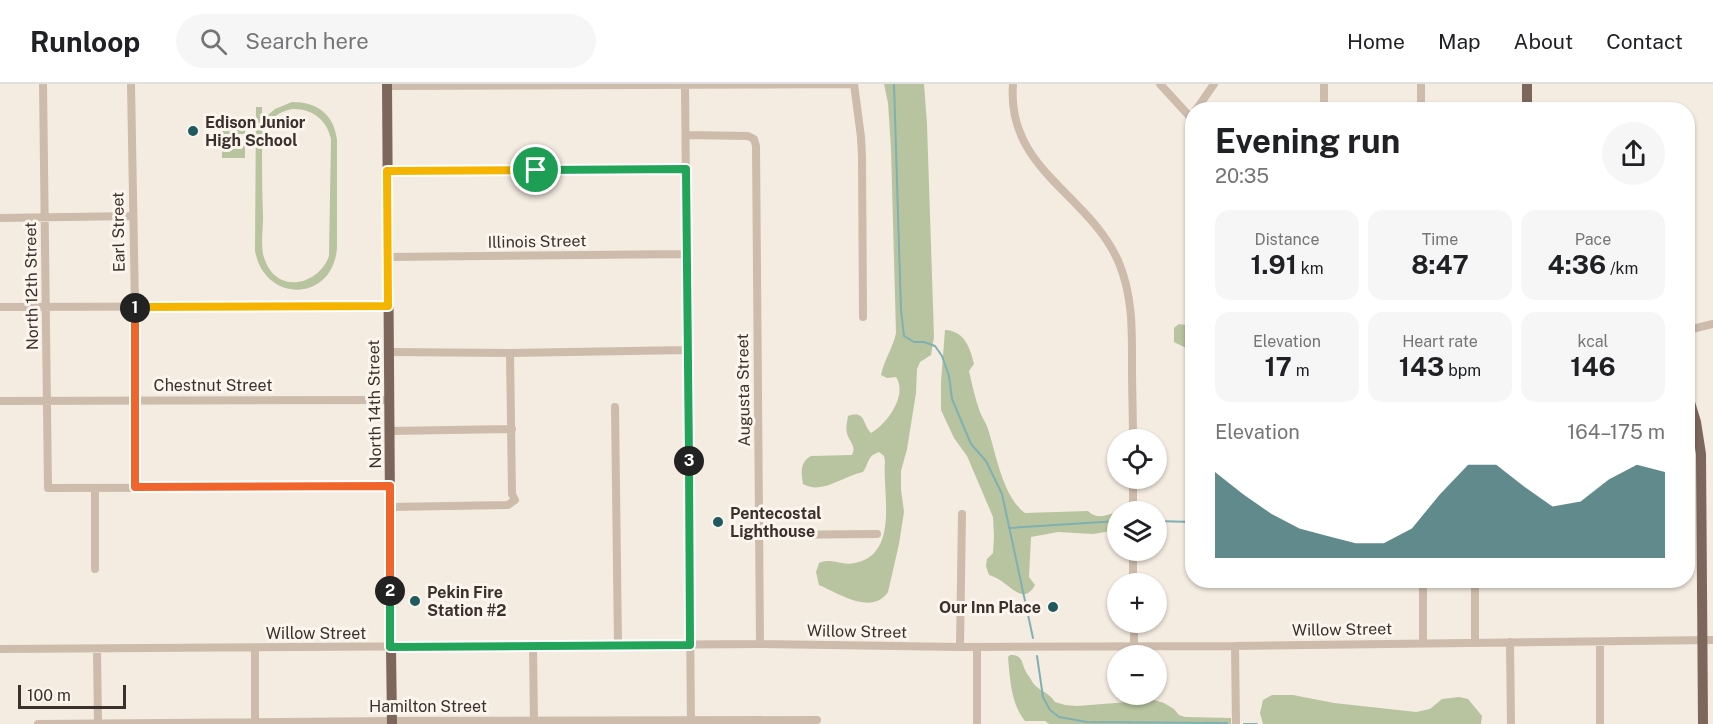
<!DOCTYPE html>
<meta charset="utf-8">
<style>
body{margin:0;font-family:"Public Sans",sans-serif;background:#f6f6f6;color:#202124;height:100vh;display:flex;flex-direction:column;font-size:22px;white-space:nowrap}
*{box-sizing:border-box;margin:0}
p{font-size:20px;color:#757577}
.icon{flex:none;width:33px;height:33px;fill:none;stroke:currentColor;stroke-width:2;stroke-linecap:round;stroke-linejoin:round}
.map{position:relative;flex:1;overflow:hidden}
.sheet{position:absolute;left:1185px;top:18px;width:510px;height:486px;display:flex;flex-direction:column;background:#fff;border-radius:24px;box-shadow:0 2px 4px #0004}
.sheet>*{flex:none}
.tools{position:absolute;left:1107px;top:345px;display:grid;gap:12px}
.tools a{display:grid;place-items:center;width:60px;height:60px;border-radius:50%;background:#fff;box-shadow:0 2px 4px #0004;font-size:30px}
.scale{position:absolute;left:18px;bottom:15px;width:108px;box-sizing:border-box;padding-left:6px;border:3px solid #3b302b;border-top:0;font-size:16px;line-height:21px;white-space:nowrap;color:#3b302b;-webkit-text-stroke:4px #fbf5ee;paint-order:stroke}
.pin{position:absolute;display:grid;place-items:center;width:51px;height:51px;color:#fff;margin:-26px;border:3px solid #fff;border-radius:50%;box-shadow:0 2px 6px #0007}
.km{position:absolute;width:30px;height:30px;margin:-15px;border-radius:50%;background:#222;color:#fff;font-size:16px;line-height:30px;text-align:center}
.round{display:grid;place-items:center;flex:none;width:63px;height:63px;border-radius:32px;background:#f6f6f6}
.summary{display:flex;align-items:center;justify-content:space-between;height:102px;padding:0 30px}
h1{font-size:33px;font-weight:700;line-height:45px}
.metrics{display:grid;grid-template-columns:repeat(3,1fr);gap:9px;height:102px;padding:6px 30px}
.metrics div{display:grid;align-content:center;border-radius:15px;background:#f6f6f6;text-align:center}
.metrics b{font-size:26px;font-weight:700}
.metrics small{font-size:16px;font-weight:400}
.metrics p{font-size:16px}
.chart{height:168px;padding:12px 30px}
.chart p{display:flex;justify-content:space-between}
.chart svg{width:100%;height:108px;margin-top:6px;fill:#1f5a5e;opacity:.7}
header{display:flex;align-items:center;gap:36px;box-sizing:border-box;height:84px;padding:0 30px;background:#fff;border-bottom:2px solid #e0e0e0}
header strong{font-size:28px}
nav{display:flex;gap:33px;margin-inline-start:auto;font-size:21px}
.search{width:420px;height:54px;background:#f6f6f6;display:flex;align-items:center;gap:15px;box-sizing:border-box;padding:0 21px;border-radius:33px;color:#757577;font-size:22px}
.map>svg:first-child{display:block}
.green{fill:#b8c4a0;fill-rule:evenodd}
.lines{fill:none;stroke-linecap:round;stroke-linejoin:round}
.stream{stroke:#7fb0b2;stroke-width:2}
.minor{stroke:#cdbbac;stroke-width:8}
.major{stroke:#7d675c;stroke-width:10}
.split-1-casing{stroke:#fff;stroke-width:12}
.split-2-casing{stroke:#fff;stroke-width:12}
.split-3-casing{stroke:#fff;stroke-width:12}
.split-4-casing{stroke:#fff;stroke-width:12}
.split-1{stroke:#f5b400;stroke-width:8}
.split-2{stroke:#f0652b;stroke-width:8}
.split-3{stroke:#22a559;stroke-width:8}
.split-4{stroke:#22a559;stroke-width:8}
.poi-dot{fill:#1f5a5e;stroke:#fbf5ee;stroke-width:2}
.labels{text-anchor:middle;stroke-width:6;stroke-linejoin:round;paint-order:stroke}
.poi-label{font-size:16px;font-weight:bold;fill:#3b302b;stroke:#fbf5ee;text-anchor:start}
.street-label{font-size:16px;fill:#3b302b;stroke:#fbf5ee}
</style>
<header>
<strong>Runloop</strong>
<div class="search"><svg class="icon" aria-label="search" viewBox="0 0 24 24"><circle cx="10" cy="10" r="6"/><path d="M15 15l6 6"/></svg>Search here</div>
<nav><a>Home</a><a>Map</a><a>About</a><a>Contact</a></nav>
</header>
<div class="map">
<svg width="1713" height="640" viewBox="0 0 1713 640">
<rect width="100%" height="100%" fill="#f4ebe1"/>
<path class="green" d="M 884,0 L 924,0 L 927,40 L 934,253 L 931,271 L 920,278 L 917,285 L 916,309 L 907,365 L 901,387 L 901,405 L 904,428 L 899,460 L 888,508 C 872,532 838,509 819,501 L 816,488 L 819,479 C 832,473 840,482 855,479 C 900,470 882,408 885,377 L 884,372 L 879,368 C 866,373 870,378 863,388 C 843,392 822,411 803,400 C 801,389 800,378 811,372 L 852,371 C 856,362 851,360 848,352 C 845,346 847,339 848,332 C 866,326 862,340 871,349 C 887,340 908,311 896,293 L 887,294 L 881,291 C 884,276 893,264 896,249 L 891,65 L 888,19 Z
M 292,18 C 317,18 334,30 337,56 L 337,164 C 333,218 265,220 255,167 L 256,23 L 262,23 L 262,36 L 275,25 ZM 292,25 C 312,24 327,36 331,55 L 329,172 C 320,198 284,210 268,183 C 266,179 264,174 263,170 C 261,158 263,145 263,133 C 262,106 262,80 262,54 C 266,38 276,28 292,25 Z
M 222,34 L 245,34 L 245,50 L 222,50 Z
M 222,54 L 245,54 L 245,74 L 222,74 Z
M 1179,240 L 1192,242 L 1192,267 L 1174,258 L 1174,244 Z
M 945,246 C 965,247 970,264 974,280 L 969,287 C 972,301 975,314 980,328 C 982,333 986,339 988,345 C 996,370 1003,413 1025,429 L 1088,427 C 1100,439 1113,427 1126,425 L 1126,427 L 1118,428 L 1117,446 L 1093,450 L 1058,448 L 1031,453 L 1029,493 L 1035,501 C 1024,522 1010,501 998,495 C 995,493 992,492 989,491 L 986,482 L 987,475 L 993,469 L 994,453 L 993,433 L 967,372 L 954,354 L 941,326 L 941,298 Z
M 1010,571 C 1022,571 1021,576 1025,586 C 1027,590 1031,595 1033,599 C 1039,607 1049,608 1055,618 L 1065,621 L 1077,622 L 1154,616 L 1164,619 L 1174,625 L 1179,631 L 1185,633 L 1231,634 L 1231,640 L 1049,640 L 1045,637 L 1025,637 C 1011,620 1010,595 1008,573 Z
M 1272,611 L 1293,611 L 1334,619 L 1416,628 L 1430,625 L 1442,615 L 1459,613 L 1468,615 L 1482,632 L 1481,640 L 1263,640 L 1260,629 L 1263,616 Z"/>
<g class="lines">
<path class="stream" d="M 894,0 L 901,226 L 904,252 L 914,258 L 924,258 L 935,262 L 942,272 L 949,292 L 952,315 L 971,360 L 986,377 L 1002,410 L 1033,554
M 1156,437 L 1192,438
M 1009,444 L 1118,437
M 1688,463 L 1693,462
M 1037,572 L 1043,613 L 1050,626 L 1059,633 L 1087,638 L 1227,639
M 1244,640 L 1257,640"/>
<path class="minor" d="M 43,0 L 48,404 L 391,403
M 131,0 L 135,223 L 135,403
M 685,0 L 691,640
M 1013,0 C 1006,86 1090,110 1119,179 C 1133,213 1132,247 1132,282 C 1132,307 1133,331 1133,356
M 1160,0 L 1192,35
M 1324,0 L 1324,26
M 1421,0 L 1421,26
M 387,2 L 854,0 L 861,53 L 862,72 L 863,233
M 1196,26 L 1214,0
M 1648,26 L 1648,22
M 686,51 L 748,52 L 754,55 L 756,62 L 760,560
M 387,87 L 686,85
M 0,134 L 133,132
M 387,173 L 687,170
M 0,223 L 388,222
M 1688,246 L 1713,240
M 389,268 L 510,269 L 688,266
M 0,317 L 389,316
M 615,323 L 618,561
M 390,347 L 512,345
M 1133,394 L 1133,428
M 95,404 L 95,485
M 390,423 L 508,421 L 515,416 L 512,410 L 510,269
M 759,451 L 877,450
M 1133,466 L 1133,500
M 1423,496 L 1423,559
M 1475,496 L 1475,559
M 1134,538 L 1134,562
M 1510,558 L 1511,640
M 1600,558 L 1600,640
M 1235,562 L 1236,640
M 533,563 L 534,640
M 960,563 L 962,430
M 977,563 L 977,640
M 255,564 L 255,640
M 0,565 L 760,560 L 960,563 L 1235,562 L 1713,556
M 97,565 L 98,640
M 38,640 L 392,637 L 817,636"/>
<path class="major" d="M 387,0 L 391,563 L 392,640
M 1527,0 L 1527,26
M 1688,312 L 1696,338 L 1701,370 L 1703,640"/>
</g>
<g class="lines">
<defs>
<path id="split-1" d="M 135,224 L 135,223 L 388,222 L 387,87 L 536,86"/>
<path id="split-2" d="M 135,224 L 135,403 L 390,402 L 390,507"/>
<path id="split-3" d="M 390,507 L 390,563 L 690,561 L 689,377"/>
<path id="split-4" d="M 536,86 L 686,85 L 689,377"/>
</defs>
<use href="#split-1" class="split-1-casing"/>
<use href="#split-2" class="split-2-casing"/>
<use href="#split-3" class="split-3-casing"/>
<use href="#split-4" class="split-4-casing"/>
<use href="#split-1" class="split-1"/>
<use href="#split-2" class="split-2"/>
<use href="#split-3" class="split-3"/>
<use href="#split-4" class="split-4"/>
</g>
<g class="poi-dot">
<circle cx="193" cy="47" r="6"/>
<circle cx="718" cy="438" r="6"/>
<circle cx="415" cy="517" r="6"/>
<circle cx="1053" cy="523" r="6"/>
</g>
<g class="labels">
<g class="poi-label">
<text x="205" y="44">Edison Junior<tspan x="205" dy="18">High School</tspan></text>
<text x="730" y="435">Pentecostal<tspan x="730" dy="18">Lighthouse</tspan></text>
<text x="427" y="514">Pekin Fire<tspan x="427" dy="18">Station #2</tspan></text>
<text x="1041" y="529" text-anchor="end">Our Inn Place</text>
</g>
<g class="street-label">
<text transform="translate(118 148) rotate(-91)" y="6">Earl Street</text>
<text transform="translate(537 157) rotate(-1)" y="6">Illinois Street</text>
<text transform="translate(31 202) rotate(-91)" y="6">North 12th Street</text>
<text x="213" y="307">Chestnut Street</text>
<text transform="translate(743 306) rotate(-91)" y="6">Augusta Street</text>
<text transform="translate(374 320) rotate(-91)" y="6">North 14th Street</text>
<text transform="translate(1342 545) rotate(-1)" y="6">Willow Street</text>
<text transform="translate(857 547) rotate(1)" y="6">Willow Street</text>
<text x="316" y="555">Willow Street</text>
<text x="428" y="628">Hamilton Street</text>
</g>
</g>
</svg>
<div class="tools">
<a><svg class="icon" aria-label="locate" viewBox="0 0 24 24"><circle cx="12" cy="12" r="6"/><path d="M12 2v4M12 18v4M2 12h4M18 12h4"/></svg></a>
<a><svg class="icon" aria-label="layers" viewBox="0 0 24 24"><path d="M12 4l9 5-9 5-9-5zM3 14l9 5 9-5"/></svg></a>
<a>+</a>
<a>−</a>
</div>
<div class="scale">100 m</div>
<div class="pin" style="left:536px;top:86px;background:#1e9e55"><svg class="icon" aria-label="arrive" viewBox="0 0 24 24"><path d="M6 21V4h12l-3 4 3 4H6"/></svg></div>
<b class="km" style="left:135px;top:224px">1</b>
<b class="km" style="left:390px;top:507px">2</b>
<b class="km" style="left:689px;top:377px">3</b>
<section class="sheet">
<div class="summary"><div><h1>Evening run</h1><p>20:35</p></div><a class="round"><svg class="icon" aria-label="share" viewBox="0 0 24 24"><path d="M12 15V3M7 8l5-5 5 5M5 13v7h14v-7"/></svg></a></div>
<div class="metrics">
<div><p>Distance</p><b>1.91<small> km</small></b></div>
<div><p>Time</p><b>8:47</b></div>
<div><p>Pace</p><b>4:36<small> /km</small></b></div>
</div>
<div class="metrics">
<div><p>Elevation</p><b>17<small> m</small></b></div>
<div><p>Heart rate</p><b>143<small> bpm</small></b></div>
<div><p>kcal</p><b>146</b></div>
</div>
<div class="chart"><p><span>Elevation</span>164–175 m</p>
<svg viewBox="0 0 160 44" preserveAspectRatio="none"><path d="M0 44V9L10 18L20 26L30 32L40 35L50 38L60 38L70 32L80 18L90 6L100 6L110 15L120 23L130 21L140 12L150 6L160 9V44z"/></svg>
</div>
</section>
</div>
